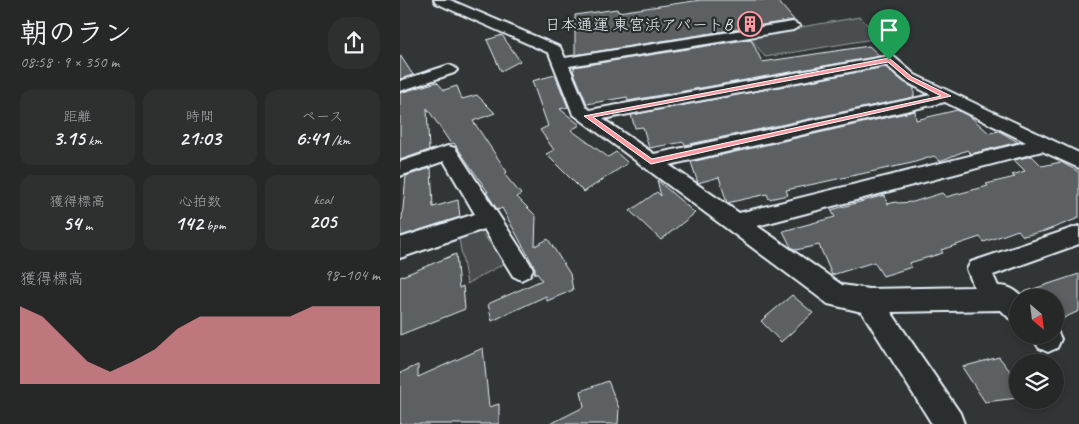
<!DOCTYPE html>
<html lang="ja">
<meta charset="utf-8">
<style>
body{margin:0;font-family:Caveat,"Klee One",sans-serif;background:#2e3030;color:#f1f3f6;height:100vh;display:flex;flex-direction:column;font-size:19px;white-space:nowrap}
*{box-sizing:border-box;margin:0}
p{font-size:16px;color:#a4a6a8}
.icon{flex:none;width:28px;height:28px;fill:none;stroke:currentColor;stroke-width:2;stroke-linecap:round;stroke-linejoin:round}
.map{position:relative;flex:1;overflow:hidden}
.panel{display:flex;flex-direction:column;background:#262828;width:400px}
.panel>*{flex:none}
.needle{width:32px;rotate:152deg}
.tools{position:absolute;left:609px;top:289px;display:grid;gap:10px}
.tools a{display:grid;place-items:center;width:55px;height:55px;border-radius:50%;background:#262828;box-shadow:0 2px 8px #0003,0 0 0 1px #424445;font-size:25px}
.pin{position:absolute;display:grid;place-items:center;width:42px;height:42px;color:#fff;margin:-51px -21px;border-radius:50% 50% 50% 0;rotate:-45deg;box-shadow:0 0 5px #0007}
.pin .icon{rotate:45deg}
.round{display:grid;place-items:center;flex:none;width:52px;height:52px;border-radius:20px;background:#2e3030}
.headline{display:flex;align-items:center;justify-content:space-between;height:85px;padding:0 20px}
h1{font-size:28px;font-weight:800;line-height:38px}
.figures{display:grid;grid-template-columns:repeat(3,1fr);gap:8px;height:85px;padding:5px 20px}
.figures div{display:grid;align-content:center;border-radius:12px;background:#2e3030;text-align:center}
.figures b{font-size:21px;font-weight:800}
.figures small{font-size:14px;font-weight:400}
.figures p{font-size:14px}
.chart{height:140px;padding:10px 20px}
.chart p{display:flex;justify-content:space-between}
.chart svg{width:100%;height:90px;margin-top:5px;fill:#ff9aa2;opacity:.7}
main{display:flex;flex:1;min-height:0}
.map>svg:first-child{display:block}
.green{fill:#494d4f;stroke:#989fa4}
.building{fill:#5c6063;stroke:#e8f1f8}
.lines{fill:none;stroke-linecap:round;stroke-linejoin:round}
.street-casing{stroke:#e8f1f8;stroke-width:4}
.street{fill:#2a2d2e;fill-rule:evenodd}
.route{fill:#ff9aa2;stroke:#fff;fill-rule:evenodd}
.labels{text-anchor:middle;stroke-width:4.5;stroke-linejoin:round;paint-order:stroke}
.far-poi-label{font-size:16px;fill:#e8f1f8;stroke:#2a2d2e;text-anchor:end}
</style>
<main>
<section class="panel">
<div class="headline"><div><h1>朝のラン</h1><p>08:58 · 9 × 350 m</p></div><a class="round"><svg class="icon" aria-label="share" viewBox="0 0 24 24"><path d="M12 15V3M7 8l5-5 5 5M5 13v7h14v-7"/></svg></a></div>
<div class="figures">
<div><p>距離</p><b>3.15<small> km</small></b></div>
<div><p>時間</p><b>21:03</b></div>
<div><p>ペース</p><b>6:41<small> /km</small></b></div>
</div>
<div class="figures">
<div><p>獲得標高</p><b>54<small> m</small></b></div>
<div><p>心拍数</p><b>142<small> bpm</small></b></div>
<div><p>kcal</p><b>205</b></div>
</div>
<div class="chart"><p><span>獲得標高</span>98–104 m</p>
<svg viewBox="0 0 160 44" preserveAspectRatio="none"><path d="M0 44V6L10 11L20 22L30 33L40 38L50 33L60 27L70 17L80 11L90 11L100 11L110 11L120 11L130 6L140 6L150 6L160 6V44z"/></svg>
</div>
</section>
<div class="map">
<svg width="679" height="424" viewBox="0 0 679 424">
<rect width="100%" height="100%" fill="#323536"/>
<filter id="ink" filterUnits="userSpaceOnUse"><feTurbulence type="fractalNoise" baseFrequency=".02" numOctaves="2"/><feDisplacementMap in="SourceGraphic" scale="10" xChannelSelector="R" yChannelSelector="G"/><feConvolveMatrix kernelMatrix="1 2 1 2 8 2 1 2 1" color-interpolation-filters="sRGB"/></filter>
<g filter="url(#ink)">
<path class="green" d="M 460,17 L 490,49 L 484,50 L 473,39 L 365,57 L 349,36 Z
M 57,228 L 82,233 L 105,263 L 67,284 Z"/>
<path class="building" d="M 301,0 L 377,0 L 394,20 L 175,55 L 175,15 L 217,9 L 218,12 Z
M 102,35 L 120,61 L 101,71 L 87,40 Z
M 351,39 L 362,62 L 469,46 L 480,56 L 228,101 L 227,97 L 187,104 L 173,70 L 174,70 L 174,67 Z
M 0,55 L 13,75 L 0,79 Z
M 485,67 L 504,82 L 514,88 L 514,97 L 285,145 L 284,142 L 249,148 L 243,127 L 235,128 L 231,115 Z
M 155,75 L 168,107 L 160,109 L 180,125 L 171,130 L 208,157 L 216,152 L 228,163 L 184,192 L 146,154 L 154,150 L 140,130 L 148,126 L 132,81 Z
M 37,82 L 44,90 L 57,86 L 62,99 L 77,95 L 95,113 L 73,121 L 107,172 L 104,174 L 121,194 L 117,197 L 136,216 L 135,246 L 148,239 L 170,274 L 173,290 L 147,301 L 146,296 L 92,321 L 88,304 L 142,280 L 135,271 L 135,274 L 135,268 L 102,208 L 98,210 L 95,206 L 86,192 L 88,192 L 54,143 L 51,144 L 27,108 L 29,150 L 0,160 L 0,93 Z
M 557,110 L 572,118 L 589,133 L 599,131 L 618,142 L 571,154 L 567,150 L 540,161 L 534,156 L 512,163 L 386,190 L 388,195 L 369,199 L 367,194 L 327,203 L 319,177 L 298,183 L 291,162 L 515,111 L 516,120 Z
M 632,156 L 642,166 L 661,162 L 679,172 L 679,218 L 645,231 L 623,236 L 618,230 L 584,242 L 580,237 L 541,250 L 543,253 L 509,263 L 512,267 L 483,276 L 474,262 L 432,275 L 419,245 L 396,250 L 391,247 L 383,231 L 435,217 L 431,210 L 485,195 L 487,204 L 496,202 L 498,203 L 513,202 L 542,193 L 546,197 L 588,186 L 586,184 L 615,177 L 612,175 L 625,171 L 614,160 Z
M 31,168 L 33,207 L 58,200 L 60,217 L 1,236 L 0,220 L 2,219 L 6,176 Z
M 257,180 L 295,213 L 261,240 L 230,211 L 257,192 L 261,196 Z
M 56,254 L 59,288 L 63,286 L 65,309 L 0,335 L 0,277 Z
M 679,274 L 679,311 L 655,322 L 655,298 L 626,298 L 621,293 Z
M 392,295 L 413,313 L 381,342 L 361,321 Z
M 83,348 L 89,407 L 99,404 L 99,424 L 0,424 L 0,373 L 18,365 L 18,377 Z
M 599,357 L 618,381 L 618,398 L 585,402 L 562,367 Z
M 208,381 L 219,408 L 218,424 L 150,424 L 184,407 L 181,391 Z"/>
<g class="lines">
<defs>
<path id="street" d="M 34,0 L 50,0 L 160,47 L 165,58 L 393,22 L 400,26 L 393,30 L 169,66 L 186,107 L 190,110 L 489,56 L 494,57 L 515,75 L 679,153 L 679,168 L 642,151 L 357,226 L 442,285 L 469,289 L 574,287 L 567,269 L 571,262 L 679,226 L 679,244 L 593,275 L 598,286 C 610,286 615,290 624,298 L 618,298 L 618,321 L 609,318 L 601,310 L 491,312 L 560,413 L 564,424 L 532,424 L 462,312 L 428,304 L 173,114 L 149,53 L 36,3 ZM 486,65 L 505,81 L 531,95 L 254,154 L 203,119 ZM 545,102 L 626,142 L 339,213 L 269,165 Z
M 49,65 L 54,67 L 57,70 L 54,73 L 0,91 L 0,81 Z
M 48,146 L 55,148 L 129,262 L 133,269 L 129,276 L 121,280 L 113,276 L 84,229 L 0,258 L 0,238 L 75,214 L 44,161 L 0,176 L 0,162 Z
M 655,327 L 661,339 L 657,348 L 648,352 L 639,348 L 631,335 L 655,335 Z"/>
</defs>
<use href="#street" class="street-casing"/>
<use href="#street" class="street"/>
</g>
</g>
<path class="route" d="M 489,58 L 512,77 L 551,96 L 251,164 L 184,116 ZM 488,62 L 508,79 L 541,96 L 252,159 L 193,117 Z"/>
<defs>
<symbol id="building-ring" viewBox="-11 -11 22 22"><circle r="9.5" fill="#2a2d2e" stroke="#ff9aa2" stroke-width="1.5"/><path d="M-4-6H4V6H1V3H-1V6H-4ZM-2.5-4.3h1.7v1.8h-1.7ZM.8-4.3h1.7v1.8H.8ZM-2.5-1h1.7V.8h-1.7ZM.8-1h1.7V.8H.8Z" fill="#ff9aa2"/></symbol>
</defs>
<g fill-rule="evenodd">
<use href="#building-ring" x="336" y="10" width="28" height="28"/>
</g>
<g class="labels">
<g class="far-poi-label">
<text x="332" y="30">日本通運 東宮浜アパートB</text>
</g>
</g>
</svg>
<div class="tools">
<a><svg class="needle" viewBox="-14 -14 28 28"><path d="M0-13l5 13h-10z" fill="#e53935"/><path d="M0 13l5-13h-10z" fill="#a4a6a8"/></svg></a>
<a><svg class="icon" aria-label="layers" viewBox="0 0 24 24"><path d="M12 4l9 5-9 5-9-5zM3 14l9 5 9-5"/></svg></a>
</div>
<div class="pin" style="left:489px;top:60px;background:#1e9e55"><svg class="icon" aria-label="arrive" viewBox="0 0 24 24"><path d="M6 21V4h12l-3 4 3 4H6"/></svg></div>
</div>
</main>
